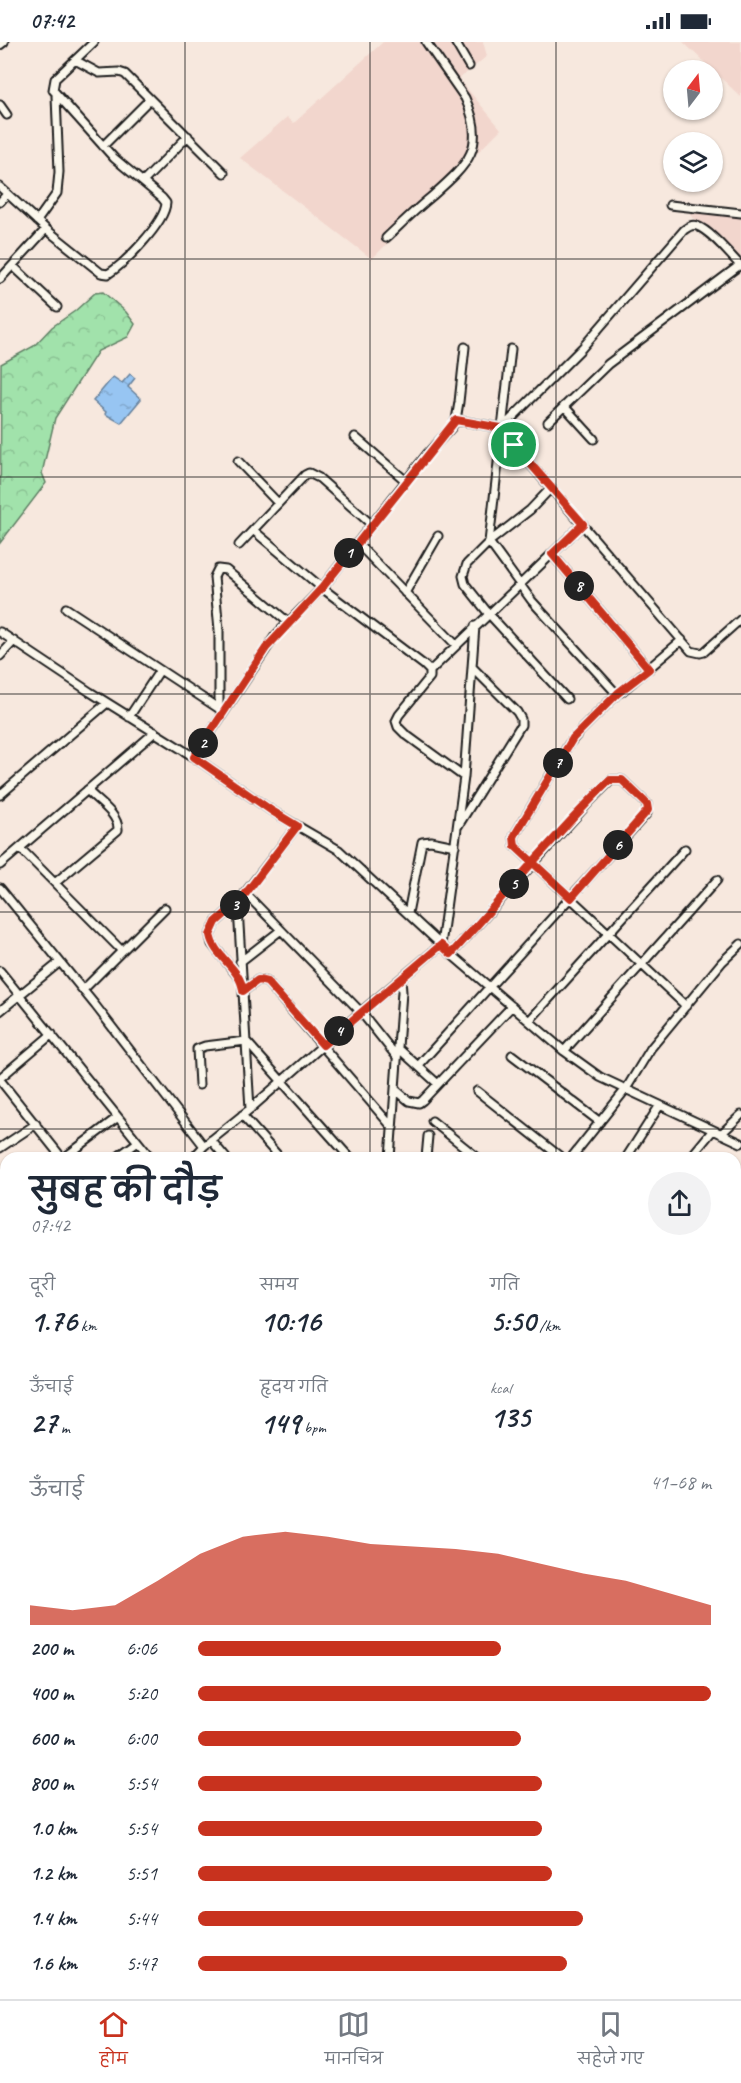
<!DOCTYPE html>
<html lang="hi">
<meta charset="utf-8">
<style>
body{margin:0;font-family:Caveat,"Playpen Sans Deva",sans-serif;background:#f2f2f3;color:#1f2937;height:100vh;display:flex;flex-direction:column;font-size:22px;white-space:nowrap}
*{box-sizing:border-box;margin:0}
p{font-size:20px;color:#747a83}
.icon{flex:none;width:33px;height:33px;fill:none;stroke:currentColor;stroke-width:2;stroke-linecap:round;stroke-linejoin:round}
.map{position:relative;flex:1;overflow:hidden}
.details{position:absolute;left:0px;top:1110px;width:741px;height:848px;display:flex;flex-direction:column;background:#fff;border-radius:18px 18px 0 0;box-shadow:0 2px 4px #0004}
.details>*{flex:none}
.needle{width:39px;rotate:16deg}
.tools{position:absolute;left:663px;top:18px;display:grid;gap:12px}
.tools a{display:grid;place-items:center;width:60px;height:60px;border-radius:50%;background:#fff;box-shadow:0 2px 4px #0004;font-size:30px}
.pin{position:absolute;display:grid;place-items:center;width:51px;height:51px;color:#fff;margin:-26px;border:3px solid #fff;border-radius:50%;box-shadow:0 2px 6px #0007}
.km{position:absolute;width:30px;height:30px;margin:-15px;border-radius:50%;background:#222;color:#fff;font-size:16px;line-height:30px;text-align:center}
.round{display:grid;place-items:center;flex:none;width:63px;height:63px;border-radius:32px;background:#f2f2f3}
.headline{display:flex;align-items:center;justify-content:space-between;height:102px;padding:0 30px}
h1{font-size:33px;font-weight:600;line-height:45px}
.stats{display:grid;grid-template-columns:repeat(3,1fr);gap:9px;height:102px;padding:6px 30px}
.stats div{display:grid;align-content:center}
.stats b{font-size:30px;font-weight:600}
.stats small{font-size:16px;font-weight:400}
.stats p{font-size:16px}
.chart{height:168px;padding:12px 30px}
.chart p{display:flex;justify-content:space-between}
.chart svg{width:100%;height:108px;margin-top:6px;fill:#c8321e;opacity:.7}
ul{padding:0 30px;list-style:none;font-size:20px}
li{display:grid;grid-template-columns:96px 72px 1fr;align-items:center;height:45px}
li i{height:15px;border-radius:8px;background:#c8321e}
.status{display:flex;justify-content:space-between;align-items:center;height:42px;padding:0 30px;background:#fff;direction:ltr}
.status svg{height:16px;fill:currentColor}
.tabs{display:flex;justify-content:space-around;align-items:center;height:84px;border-top:2px solid #e0e1e3;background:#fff;font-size:16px;color:#747a83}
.tabs a{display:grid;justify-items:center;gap:3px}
.tabs .current{color:#c8321e}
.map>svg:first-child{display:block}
.built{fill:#f2d6cd}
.forest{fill:url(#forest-crowns);stroke:#5e7f64;stroke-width:1.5}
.water{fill:url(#water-ripples);stroke:#66819c;stroke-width:1.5}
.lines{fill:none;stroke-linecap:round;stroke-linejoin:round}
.minor-casing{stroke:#1c1c1c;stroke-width:11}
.minor{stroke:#fbf7ec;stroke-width:7}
.rail-casing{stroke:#1c1c1c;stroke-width:4.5}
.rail{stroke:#fbf7ec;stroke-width:2;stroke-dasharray:7;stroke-linecap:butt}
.route-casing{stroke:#fff;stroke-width:12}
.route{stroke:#c8321e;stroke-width:8}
.grid{fill:none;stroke:#1c1c1c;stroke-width:1.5;stroke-opacity:0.55}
</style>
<div class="status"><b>07:42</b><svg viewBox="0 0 49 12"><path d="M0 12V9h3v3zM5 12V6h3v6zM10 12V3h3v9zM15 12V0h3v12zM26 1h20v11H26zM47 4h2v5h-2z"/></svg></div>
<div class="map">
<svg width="741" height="1957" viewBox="0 0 741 1957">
<defs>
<pattern id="forest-crowns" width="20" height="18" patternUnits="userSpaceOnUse" patternTransform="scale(1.5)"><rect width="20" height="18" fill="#a1e2ab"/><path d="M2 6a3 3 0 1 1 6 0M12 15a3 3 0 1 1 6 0" fill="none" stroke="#8ac193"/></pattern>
<pattern id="water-ripples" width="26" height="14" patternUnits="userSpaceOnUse" patternTransform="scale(1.5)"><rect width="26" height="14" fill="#97c5f2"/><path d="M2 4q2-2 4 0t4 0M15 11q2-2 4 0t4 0" fill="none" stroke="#82a9cf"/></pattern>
</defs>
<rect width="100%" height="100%" fill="#f7e8de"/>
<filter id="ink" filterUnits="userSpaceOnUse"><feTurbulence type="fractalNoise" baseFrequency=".0167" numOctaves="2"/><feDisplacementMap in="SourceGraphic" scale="12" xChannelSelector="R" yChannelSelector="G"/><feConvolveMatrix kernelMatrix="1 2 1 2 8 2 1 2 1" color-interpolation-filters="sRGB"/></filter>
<g filter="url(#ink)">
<path class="built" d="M 383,0 L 483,0 L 487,14 L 459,37 L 501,87 L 372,217 L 240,116 L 287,75 L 294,81 Z
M 683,0 L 741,0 L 741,55 Z
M 690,163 L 741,169 L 741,221 L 690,173 Z"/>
<path class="forest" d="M 103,250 L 126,270 L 135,282 L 128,295 L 98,309 L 55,376 L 42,431 L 46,441 L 0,501 L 1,322 L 34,304 L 52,285 L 75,269 L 95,251 Z"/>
<path class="water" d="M 130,332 L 135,336 L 128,345 L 141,357 L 121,381 L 105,372 L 106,370 L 93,359 L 113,335 L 122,341 Z"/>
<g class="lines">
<defs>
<path id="minor" d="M 455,0 L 469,24
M 0,3 L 4,0
M 75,18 L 99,31 L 119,30 L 125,32 L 224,131
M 0,63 L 7,73
M 103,104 L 150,57
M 143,140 L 188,94
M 0,145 L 46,187 L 101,231 L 108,232 C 124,222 165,181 166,161 L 162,156 L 114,116 L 53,48 L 55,37 L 94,0
M 0,160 L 7,152
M 670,163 L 741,171
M 37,179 L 57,151 L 59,130 L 56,54
M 386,196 C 401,182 415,168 431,155 C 467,123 488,106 465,56 L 426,0
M 13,224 L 57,265
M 0,237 L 46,187
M 511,307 L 489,500 L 532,559 L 615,650 L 621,650 L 682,598
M 564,364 L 594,397
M 456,378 L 502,386 L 582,306 L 684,188 C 688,185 692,182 697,184 C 711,189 730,213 741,224
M 548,380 L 608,322 L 740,223
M 501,394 L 519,409 L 691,609 L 700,611 L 704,610 L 741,577
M 355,395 L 406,439
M 238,419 L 278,461
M 551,446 L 530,468 L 489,500 L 467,522 L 463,534 L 465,542 L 488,571 L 567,657
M 253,488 L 322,546 L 424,623 L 430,629 L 430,635 L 399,673 L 396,679 L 398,685 L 405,692 L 464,735
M 357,501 L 456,603
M 239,503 L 305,433 L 309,431 L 319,436 L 372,483
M 552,512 L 649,627
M 405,551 L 438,494
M 66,566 L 221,668
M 0,590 L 90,650 L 194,715 L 272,769 L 339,808 L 451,912 L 564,1009 L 600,1035 L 741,1101
M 0,614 L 14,599
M 430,629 L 583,482
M 618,651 L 582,687 L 569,702 L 516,791 L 514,795 L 515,804 L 686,964
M 219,667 L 219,588 L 214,535 L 218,527 L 226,528 L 288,580
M 129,675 L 160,628
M 194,715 L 275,594 L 322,546 L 428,411 L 451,386 L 456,378 L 459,360 L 465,305
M 0,753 L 107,661
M 297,784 L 245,851 L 238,866 L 250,1067 L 361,970 L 441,903 L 464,735 L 475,584
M 458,784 L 521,683 L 521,677 L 517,670 L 473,626
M 20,806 L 122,909
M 0,823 L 155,690
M 55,841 L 118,788 C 119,772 97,759 87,748
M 0,846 L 95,963 L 204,1104
M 245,851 L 361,970 L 397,1015
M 240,859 L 216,880 L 210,893 L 212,902 L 241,938
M 408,871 L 422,800 L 431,799 L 455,804
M 240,920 L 281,888
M 0,929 L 151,1116
M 83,948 L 165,866
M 243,949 L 258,938 L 267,940 L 393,1086
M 0,969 L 60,920
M 529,979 L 685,807
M 398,1006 L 438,1042
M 564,1009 L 717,838
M 512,1013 L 600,1080
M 418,1024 L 647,771 L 647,762 L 622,738 L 611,738 L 590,759 L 451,912
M 0,1036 L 52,992
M 0,1038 L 62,1116
M 199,1043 L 197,1007 L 205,1004 L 246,999 L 350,1116
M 396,1048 L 409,1059 L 419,1061 L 423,1058 L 512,964
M 477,1049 L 562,1116
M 242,1073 L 280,1116
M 432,1079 L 478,1116
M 721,1092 L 741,1073
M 211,1098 L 226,1116
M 0,1106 L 36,1082
M 64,1116 L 118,1075
M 116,1116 L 138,1100
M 193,1116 L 204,1104 L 250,1067
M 390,1116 L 402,950 L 401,937
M 426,1116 L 428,1094
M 571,1116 L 626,1047 L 651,1006 L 722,920 L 741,902
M 626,1116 L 660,1063
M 690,1116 L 713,1088
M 735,1145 L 741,1138
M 0,1160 L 6,1156
M 0,1198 L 6,1196
M 735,1226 L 741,1218
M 735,1230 L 741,1234
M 0,1260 L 6,1256
M 735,1299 L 741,1304
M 0,1300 L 6,1295
M 0,1352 L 6,1348
M 735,1368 L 741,1362
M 0,1404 L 6,1412
M 735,1414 L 741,1408
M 735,1458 L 741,1463
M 0,1496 L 6,1504
M 735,1517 L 741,1523
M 735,1553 L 741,1546
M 0,1579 L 6,1588
M 735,1625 L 741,1619
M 0,1638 L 6,1646
M 0,1682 L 6,1679
M 0,1685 L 6,1692
M 0,1721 L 6,1716
M 0,1775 L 6,1770
M 735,1794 L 741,1788
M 0,1796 L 6,1802
M 735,1833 L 741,1839
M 0,1855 L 6,1845
M 0,1884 L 6,1889
M 32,1952 L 35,1957
M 361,1952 L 367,1957
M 710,1952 L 715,1957
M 7,1957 L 10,1952
M 129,1957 L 135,1952
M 196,1957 L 201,1952
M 232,1957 L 237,1952
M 300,1957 L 306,1952
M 371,1957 L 376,1952
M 535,1957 L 542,1952
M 601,1957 L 608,1952
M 666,1957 L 672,1952"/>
</defs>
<use href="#minor" class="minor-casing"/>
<use href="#minor" class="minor"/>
<defs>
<path id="rail" d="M 735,1707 L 741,1701
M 444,1957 L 450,1952"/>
</defs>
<use href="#rail" class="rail-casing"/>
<use href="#rail" class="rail"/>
</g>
</g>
<g class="lines" filter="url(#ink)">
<defs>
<path id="route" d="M 514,403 L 501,394 L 501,386 L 456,378 L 322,546 L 266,606 L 194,715 L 272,769 L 297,784 L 240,859 L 216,880 L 210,893 C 214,915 241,926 243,949 L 258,938 L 267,940 L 323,1003 L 441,903 L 451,912 C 504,854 554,793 610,738 L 622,738 L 647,762 L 648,768 L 571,856 L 515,804 L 514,795 L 516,791 L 573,696 L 618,651 L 649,627 L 552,512 L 583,482 L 514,403"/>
</defs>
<use href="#route" class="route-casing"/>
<use href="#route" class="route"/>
</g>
<path class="grid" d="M 185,0 L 185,1116M 370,0 L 370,1116M 556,0 L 556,1116M 0,217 L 741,217M 0,435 L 741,435M 0,652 L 741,652M 0,870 L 741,870M 0,1087 L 741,1087M 0,1305 L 6,1305M 735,1305 L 741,1305M 0,1522 L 6,1522M 735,1522 L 741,1522M 0,1740 L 6,1740M 735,1740 L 741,1740M 185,1952 L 185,1957M 370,1952 L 370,1957M 556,1952 L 556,1957"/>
</svg>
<div class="tools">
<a><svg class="needle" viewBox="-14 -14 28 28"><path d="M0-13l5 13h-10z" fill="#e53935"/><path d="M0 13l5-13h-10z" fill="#747a83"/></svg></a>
<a><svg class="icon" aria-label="layers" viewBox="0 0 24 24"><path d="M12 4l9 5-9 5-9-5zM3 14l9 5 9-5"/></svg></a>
</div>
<div class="pin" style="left:514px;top:403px;background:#1e9e55"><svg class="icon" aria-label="arrive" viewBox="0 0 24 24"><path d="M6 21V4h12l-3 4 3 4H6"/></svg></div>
<b class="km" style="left:349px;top:511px">1</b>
<b class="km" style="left:203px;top:701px">2</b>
<b class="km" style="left:235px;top:863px">3</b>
<b class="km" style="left:339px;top:989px">4</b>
<b class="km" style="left:514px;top:842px">5</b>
<b class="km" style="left:618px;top:803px">6</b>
<b class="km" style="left:558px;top:721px">7</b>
<b class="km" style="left:579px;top:544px">8</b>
<section class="details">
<div class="headline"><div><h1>सुबह की दौड़</h1><p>07:42</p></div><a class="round"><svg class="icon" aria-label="share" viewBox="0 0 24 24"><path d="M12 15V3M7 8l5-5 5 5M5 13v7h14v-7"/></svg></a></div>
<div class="stats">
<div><p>दूरी</p><b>1.76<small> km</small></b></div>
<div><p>समय</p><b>10:16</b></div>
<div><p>गति</p><b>5:50<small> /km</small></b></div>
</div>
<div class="stats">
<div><p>ऊँचाई</p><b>27<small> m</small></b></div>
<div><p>हृदय गति</p><b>149<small> bpm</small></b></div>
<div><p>kcal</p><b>135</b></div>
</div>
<div class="chart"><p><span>ऊँचाई</span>41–68 m</p>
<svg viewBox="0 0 160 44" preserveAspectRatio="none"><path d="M0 44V36L10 38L20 36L30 26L40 15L50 8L60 6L70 8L80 11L90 12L100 13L110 15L120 19L130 23L140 26L150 31L160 36V44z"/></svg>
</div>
<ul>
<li><b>200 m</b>6:06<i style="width:59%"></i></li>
<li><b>400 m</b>5:20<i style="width:100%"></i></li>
<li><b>600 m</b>6:00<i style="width:63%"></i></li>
<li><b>800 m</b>5:54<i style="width:67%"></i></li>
<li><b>1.0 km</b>5:54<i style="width:67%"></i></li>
<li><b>1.2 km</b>5:51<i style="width:69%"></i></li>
<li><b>1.4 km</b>5:44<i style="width:75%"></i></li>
<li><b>1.6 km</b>5:47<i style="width:72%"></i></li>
</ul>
</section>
</div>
<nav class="tabs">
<a class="current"><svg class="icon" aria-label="home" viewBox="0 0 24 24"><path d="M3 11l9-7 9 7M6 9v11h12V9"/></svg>होम</a>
<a><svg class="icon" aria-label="map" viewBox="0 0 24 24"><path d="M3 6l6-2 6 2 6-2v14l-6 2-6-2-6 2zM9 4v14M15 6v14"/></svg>मानचित्र</a>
<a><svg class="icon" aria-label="saved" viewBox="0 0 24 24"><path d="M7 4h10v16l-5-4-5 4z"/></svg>सहेजे गए</a>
</nav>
